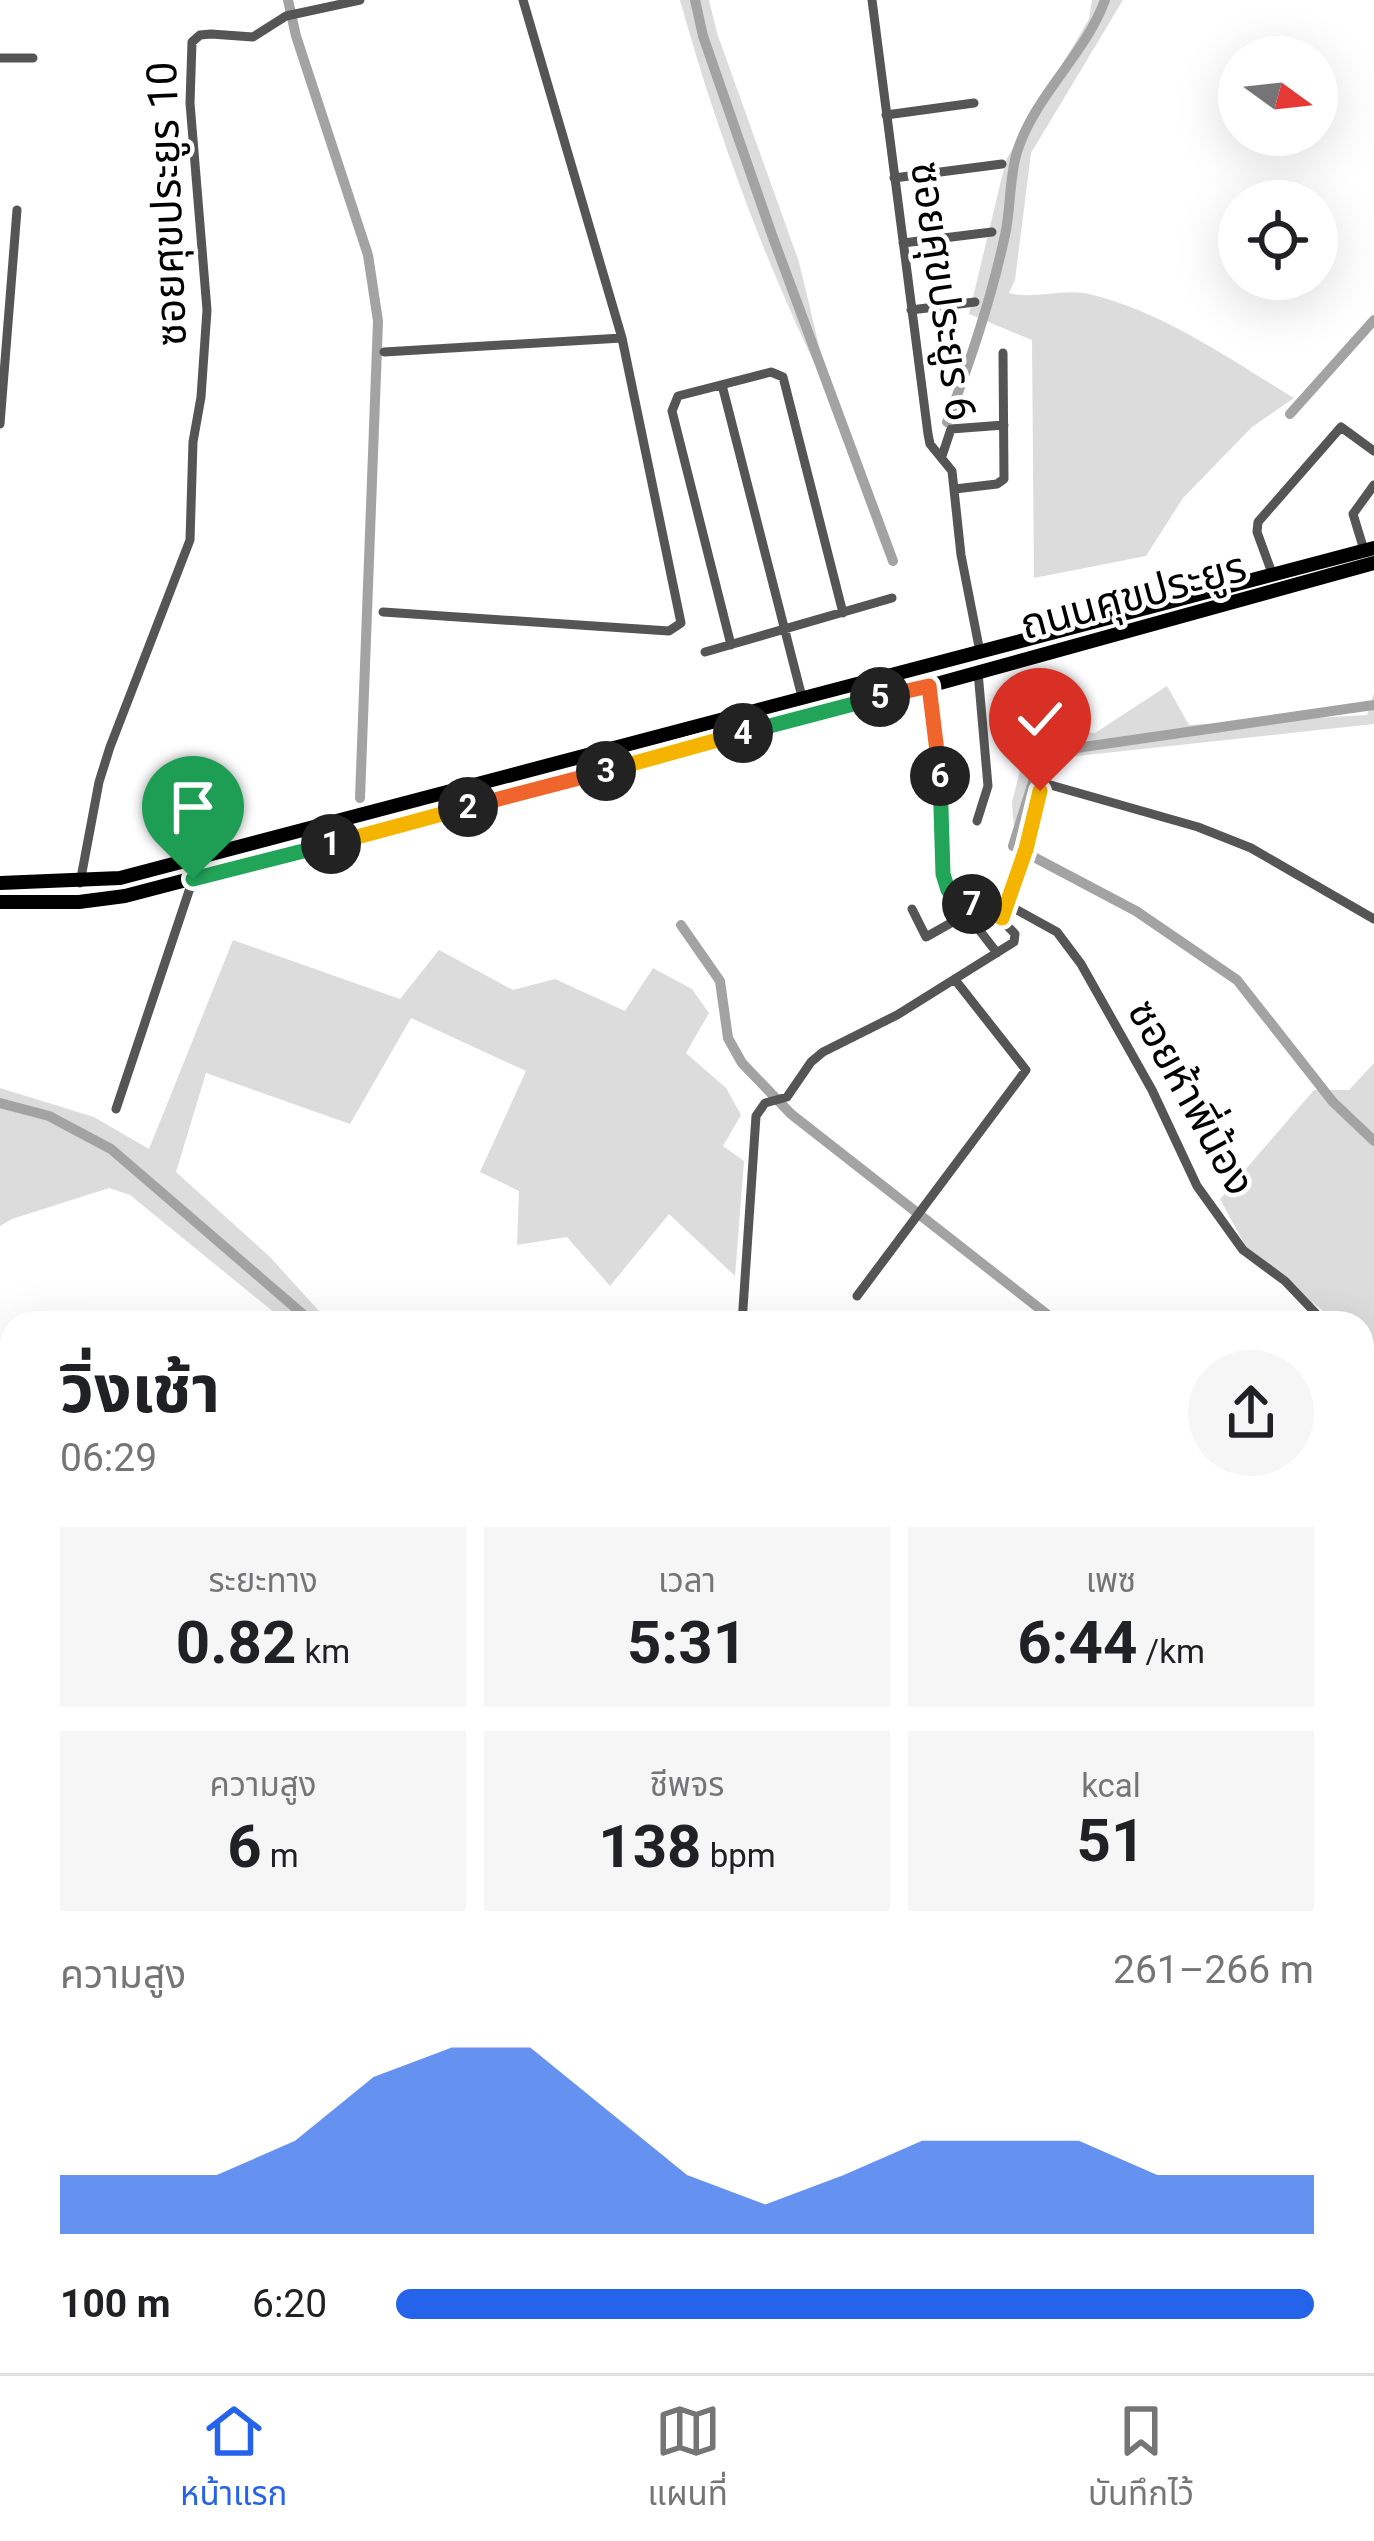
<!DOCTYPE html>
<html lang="th">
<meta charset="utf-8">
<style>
body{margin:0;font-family:Roboto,"Noto Sans Thai",sans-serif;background:#f6f6f6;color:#202124;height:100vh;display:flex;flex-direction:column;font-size:45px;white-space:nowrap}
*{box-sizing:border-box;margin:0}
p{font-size:39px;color:#757577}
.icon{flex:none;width:66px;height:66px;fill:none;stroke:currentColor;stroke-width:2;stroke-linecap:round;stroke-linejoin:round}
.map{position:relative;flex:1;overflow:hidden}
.drawer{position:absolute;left:0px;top:1311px;width:1374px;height:1062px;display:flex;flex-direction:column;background:#fff;border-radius:36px 36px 0 0;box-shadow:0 12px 48px #0002}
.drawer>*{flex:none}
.needle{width:78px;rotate:105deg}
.tools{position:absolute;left:1218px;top:36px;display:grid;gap:24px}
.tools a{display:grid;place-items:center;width:120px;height:120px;border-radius:50%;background:#fff;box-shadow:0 12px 48px #0002;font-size:60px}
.pin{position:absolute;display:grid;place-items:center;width:102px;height:102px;color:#fff;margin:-123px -51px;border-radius:50% 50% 50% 0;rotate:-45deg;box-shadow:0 0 12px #0007}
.pin .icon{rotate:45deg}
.km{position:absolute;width:60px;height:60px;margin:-30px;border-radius:50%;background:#222;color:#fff;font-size:33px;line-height:60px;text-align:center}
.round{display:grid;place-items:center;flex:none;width:126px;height:126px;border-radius:63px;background:#f6f6f6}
.summary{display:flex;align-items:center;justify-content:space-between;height:204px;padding:0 60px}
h1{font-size:66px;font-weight:700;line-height:90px}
.figures{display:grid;grid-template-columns:repeat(3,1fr);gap:18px;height:204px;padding:12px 60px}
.figures div{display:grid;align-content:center;border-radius:0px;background:#f6f6f6;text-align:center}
.figures b{font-size:60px;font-weight:700}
.figures small{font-size:33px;font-weight:400}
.figures p{font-size:33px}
.chart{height:336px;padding:24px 60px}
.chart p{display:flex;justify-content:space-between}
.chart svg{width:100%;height:216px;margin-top:12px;fill:#2563eb;opacity:.7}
ul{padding:0 60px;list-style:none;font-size:39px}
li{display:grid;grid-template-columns:192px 144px 1fr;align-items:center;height:90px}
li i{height:30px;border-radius:15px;background:#2563eb}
.menu{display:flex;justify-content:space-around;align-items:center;height:168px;border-top:3px solid #e0e0e0;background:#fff;font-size:33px;color:#757577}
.menu a{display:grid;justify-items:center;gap:6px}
.menu .selected{color:#2563eb}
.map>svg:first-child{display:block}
.green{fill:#dcdcdc}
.water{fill:#a3a3a3}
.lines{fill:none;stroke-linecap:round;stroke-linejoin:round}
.canal{stroke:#a3a3a3;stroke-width:10}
.river{stroke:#a3a3a3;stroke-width:16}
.street{stroke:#555;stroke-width:9}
.secondary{stroke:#222;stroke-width:12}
.primary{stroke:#000;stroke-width:14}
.split-1-casing{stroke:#fff;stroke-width:24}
.split-2-casing{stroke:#fff;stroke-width:24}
.split-3-casing{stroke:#fff;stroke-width:24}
.split-4-casing{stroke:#fff;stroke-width:24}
.split-5-casing{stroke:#fff;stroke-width:24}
.split-6-casing{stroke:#fff;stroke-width:24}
.split-7-casing{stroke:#fff;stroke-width:24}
.split-8-casing{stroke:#fff;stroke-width:24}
.split-1{stroke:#22a559;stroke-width:15}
.split-2{stroke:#f5b400;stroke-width:15}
.split-3{stroke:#f0652b;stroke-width:15}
.split-4{stroke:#f5b400;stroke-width:15}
.split-5{stroke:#22a559;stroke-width:15}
.split-6{stroke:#f0652b;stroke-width:15}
.split-7{stroke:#22a559;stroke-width:15}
.split-8{stroke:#f5b400;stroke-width:15}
.labels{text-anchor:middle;stroke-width:9;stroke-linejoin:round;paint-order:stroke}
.street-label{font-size:42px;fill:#000;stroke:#fff}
</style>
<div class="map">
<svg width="1374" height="2373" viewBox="0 0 1374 2373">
<rect width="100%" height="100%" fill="#fff"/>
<path class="green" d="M 680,0 L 709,0 L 717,33 L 799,262 L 832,400 C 769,273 718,137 680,0 Z
M 1092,0 L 1123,0 L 1031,153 L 1015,280 L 1009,293 C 1036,300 1065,287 1093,295 C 1165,313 1231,360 1294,398 L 1252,427 L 1183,498 L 1146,556 L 1034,578 L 1032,340 L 969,314 L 1006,160 L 1089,19 Z
M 1167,686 L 1189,725 L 1367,715 L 1374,693 L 1374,724 L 1049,759 L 1015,841 L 1012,803 L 1024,753 L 1055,730 L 1095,733 Z
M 233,940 L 400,999 L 439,950 L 513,990 L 555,979 L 625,1011 L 653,968 L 692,989 L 709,1013 L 686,1053 L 726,1088 L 741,1115 L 723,1146 L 744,1161 L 735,1276 L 669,1214 L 610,1286 L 567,1237 L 517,1245 L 519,1191 L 480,1172 L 526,1071 L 411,1018 L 350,1124 L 206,1073 L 176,1172 L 270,1257 L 330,1323 L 287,1323 L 130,1195 L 109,1188 L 12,1219 L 0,1226 L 0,1088 L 94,1117 L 149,1149 Z
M 1374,1063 L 1374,1345 L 1362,1358 L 1362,1323 L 1337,1323 L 1246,1247 L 1220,1199 L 1314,1090 L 1349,1090 Z
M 585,2361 L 679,2361 L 648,2373 L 589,2373 Z"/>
<path class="water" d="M 1374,1529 L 1374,2277 L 1362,2279 L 1362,1536 Z"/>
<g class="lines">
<path class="canal" d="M 288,0 L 296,36 L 368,255 L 378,321 L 360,798
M 695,0 L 703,36 L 772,235 L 893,561
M 1290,414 L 1374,320
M 947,422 C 971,360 991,300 1005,235 C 1011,209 1009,178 1017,152 C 1035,95 1085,55 1105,0
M 1374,705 L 1042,753 L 1013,846 L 1136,911 L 1237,980 L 1333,1102 L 1374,1141
M 681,925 L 720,981 L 728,1038 L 742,1063 L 791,1114 L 1058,1323
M 0,1103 L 49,1116 L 111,1149 L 313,1323
M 0,1877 L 12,1882
M 824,2361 L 836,2373"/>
<path class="river" d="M 1204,2373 L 1224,2361"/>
<path class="street" d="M 872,0 L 928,434 L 930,444 L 952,471 L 961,555 L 980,652
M 0,58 L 33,58
M 886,115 L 974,103
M 894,178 L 1002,164
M 903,243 L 992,232
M 911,310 L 975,302
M 384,352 L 622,338
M 722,385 L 802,697
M 0,424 L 17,210
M 942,456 L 951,429 L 1004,425
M 955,489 L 997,484 L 1004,479 L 1003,353
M 1364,550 L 1353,514 L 1374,485
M 1272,573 L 1257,532 L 1258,522 L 1341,427 L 1374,451
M 383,612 L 669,631 L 681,623 L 622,338 L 523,0
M 731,645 L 672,411 L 678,396 L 771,372 L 783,377 L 843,613
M 705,652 L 892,598
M 977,821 L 988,786 L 978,672
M 80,883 L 99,782 L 110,747 L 190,540 L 193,442 L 201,397 L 207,310 L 190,103 L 192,42 L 200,35 L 211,34 L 253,37 L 286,16 L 360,0
M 1006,904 L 1057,932 L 1081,964 L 1152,1090 L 1197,1186 L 1243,1250 L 1285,1281 L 1325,1323
M 1005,907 L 1026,849 L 1039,791 L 1047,784 L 1198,827 L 1251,848 L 1374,919
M 912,909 L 926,937 L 967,914 L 997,953
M 116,1109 L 193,879
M 857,1296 L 1026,1070 L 956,981
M 742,1323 L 756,1116 L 765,1103 L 787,1097 L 811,1062 L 823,1052 L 897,1015 L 1014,942 L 1015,934 C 992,906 955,908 943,874 L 939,741 L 929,686
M 1362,1373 L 1374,1403
M 0,1419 L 12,1427
M 1362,1434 L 1374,1414
M 0,1985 L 12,1952
M 580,2361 L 584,2373
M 735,2361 L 761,2369 L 795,2361
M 1239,2361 L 1244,2373
M 279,2373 L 291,2361
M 1311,2373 L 1326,2363"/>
<path class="secondary" d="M 0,2124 L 12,2127"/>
<path class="primary" d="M 0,883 L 120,878 L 1374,548
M 0,902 L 79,902 L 125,896 L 929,686 L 1374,563"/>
</g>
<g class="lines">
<defs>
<path id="split-1" d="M 193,879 L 331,844"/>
<path id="split-2" d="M 331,844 L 468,807"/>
<path id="split-3" d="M 468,807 L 606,771"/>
<path id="split-4" d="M 606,771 L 743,733"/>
<path id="split-5" d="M 743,733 L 880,697"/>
<path id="split-6" d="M 880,697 L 929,686 L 940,776"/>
<path id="split-7" d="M 940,776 L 943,874 L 948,890 L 972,904"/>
<path id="split-8" d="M 972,904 L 1002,918 L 1026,849 L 1040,791"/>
</defs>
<use href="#split-1" class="split-1-casing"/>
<use href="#split-2" class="split-2-casing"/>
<use href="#split-3" class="split-3-casing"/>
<use href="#split-4" class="split-4-casing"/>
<use href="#split-5" class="split-5-casing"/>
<use href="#split-6" class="split-6-casing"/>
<use href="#split-7" class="split-7-casing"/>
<use href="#split-8" class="split-8-casing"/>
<use href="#split-1" class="split-1"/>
<use href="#split-2" class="split-2"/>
<use href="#split-3" class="split-3"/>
<use href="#split-4" class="split-4"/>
<use href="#split-5" class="split-5"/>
<use href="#split-6" class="split-6"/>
<use href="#split-7" class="split-7"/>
<use href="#split-8" class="split-8"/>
</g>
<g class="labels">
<g class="street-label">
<text transform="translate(166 204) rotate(-92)" y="15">ซอยศุขประยูร 10</text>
<text transform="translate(944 291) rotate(82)" y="15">ซอยศุขประยูร 6</text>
<text transform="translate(1133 595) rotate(-15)" y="15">ถนนศุขประยูร</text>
<text transform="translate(1192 1097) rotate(61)" y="15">ซอยห้าพี่น้อง</text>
</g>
</g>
</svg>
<div class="tools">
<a><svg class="needle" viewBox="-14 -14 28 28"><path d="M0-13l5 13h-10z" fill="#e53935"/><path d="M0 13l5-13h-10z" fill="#757577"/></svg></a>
<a><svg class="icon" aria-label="locate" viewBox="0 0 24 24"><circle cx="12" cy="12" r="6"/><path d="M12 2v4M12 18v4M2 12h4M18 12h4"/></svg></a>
</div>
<div class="pin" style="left:193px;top:879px;background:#1e9e55"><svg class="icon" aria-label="arrive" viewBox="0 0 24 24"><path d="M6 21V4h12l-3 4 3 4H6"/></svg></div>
<div class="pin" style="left:1040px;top:791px;background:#d93025"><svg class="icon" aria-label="check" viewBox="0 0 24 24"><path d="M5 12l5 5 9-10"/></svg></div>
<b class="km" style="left:331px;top:844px">1</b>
<b class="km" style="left:468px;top:807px">2</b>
<b class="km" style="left:606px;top:771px">3</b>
<b class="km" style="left:743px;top:733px">4</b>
<b class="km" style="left:880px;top:697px">5</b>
<b class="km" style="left:940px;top:776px">6</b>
<b class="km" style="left:972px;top:904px">7</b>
<section class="drawer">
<div class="summary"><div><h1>วิ่งเช้า</h1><p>06:29</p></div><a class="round"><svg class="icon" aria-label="share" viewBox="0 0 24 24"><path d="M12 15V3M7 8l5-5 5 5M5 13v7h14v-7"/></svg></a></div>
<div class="figures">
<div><p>ระยะทาง</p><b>0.82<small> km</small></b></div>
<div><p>เวลา</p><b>5:31</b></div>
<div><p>เพซ</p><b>6:44<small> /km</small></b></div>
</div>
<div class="figures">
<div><p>ความสูง</p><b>6<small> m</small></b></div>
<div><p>ชีพจร</p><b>138<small> bpm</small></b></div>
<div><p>kcal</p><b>51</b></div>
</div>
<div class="chart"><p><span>ความสูง</span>261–266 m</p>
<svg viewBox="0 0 160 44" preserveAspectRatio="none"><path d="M0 44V32L10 32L20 32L30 25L40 12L50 6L60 6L70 19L80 32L90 38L100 32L110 25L120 25L130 25L140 32L150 32L160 32V44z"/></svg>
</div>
<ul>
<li><b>100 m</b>6:20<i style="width:100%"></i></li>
</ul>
</section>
</div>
<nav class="menu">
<a class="selected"><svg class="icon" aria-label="home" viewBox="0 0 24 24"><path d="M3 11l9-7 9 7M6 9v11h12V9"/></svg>หน้าแรก</a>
<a><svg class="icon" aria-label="map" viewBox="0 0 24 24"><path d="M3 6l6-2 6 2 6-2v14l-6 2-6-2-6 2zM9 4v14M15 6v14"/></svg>แผนที่</a>
<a><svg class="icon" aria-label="saved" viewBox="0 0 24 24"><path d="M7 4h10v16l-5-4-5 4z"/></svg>บันทึกไว้</a>
</nav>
